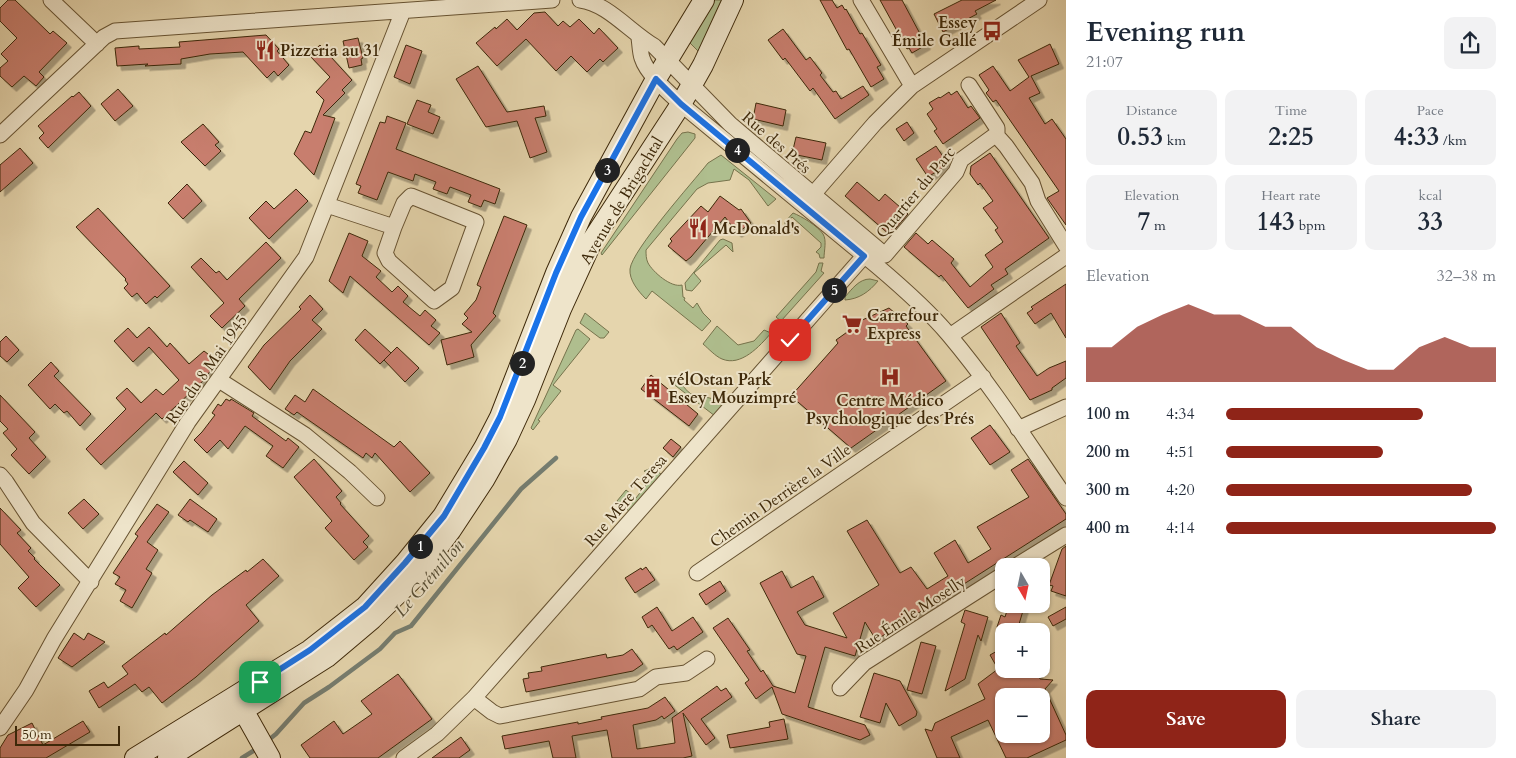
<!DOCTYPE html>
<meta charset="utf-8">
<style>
body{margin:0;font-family:Cardo,serif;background:#f2f2f3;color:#1f2937;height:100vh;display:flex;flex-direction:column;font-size:19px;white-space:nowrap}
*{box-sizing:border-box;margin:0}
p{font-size:16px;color:#747a83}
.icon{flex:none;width:28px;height:28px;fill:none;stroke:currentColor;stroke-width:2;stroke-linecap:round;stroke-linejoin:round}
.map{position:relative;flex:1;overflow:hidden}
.sheet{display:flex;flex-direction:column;background:#fff;width:450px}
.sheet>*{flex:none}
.needle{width:32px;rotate:171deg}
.controls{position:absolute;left:995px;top:558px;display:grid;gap:10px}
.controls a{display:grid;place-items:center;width:55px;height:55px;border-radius:10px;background:#fff;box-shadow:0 1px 4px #0004;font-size:25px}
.scale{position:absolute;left:15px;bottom:12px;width:105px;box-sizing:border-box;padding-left:5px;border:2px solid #3d2809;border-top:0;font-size:14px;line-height:18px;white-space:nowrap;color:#3d2809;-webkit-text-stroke:4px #eee4ca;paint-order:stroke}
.pin{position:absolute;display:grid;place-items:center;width:42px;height:42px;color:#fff;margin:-21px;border-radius:10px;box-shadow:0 2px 8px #0006}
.km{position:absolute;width:25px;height:25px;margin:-12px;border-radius:50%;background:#222;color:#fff;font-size:14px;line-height:25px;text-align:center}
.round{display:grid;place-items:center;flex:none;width:52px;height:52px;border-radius:10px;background:#f2f2f3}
.overview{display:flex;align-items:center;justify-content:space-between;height:85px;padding:0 20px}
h1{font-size:28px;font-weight:700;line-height:38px}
.metrics{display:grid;grid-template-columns:repeat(3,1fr);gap:8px;height:85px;padding:5px 20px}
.metrics div{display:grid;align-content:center;border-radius:10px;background:#f2f2f3;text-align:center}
.metrics b{font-size:25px;font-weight:700}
.metrics small{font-size:14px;font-weight:400}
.metrics p{font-size:14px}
.chart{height:140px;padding:10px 20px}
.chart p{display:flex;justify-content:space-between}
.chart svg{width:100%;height:90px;margin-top:5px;fill:#8f2418;opacity:.7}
.action{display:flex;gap:10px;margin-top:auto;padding:10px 20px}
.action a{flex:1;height:58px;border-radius:10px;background:#8f2418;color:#fff;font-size:20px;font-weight:700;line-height:58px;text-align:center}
.action a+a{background:#f2f2f3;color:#1f2937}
ul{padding:0 20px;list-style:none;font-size:16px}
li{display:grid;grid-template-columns:80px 60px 1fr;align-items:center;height:38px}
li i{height:12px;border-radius:6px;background:#8f2418}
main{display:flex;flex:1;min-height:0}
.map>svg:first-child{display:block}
.green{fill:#afbe8e;stroke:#76734c}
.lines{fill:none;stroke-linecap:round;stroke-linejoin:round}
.stream{stroke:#757d70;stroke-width:4.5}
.building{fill:#c87e6e;stroke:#3d2809;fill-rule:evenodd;filter:url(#shadow)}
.street-casing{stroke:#675332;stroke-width:17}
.secondary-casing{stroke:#3d2809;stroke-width:22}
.street{stroke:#eee4ca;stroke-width:15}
.secondary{stroke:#eee4ca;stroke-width:20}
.route-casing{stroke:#fff;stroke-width:10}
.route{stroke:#1a73e8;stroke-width:6}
.labels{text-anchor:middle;stroke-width:4;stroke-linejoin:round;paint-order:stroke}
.poi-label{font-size:16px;font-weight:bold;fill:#3d2809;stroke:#eee4ca;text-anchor:start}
.street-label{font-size:16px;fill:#3d2809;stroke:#eee4ca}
.water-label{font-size:18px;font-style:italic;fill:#544c34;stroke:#eee4ca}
</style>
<main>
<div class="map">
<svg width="1066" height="758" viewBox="0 0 1066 758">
<defs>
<filter id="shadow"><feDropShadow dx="4.5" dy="4.5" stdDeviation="0" flood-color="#0004"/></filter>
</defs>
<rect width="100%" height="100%" fill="#e5d5ad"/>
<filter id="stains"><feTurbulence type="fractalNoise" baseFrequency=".004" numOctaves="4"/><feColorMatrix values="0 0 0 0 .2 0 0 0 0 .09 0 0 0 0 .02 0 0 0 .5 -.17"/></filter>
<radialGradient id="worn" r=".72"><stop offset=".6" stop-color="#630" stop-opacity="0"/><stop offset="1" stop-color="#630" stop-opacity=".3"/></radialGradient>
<path class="green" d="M 713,0 L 727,0 L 701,54 L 688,41 Z
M 688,132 L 695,134 L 695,138 L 602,255 L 601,253 L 677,139 L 682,133 Z
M 721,155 L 776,199 L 768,206 L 749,180 L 734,169 L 730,180 L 708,183 L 697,189 L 646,250 C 646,254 646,259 648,263 C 653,272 671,288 682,285 L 683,297 L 685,298 L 684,300 L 693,308 L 697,303 L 703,313 L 711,321 L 702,331 L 652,291 L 646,299 C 638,291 629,280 630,269 C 632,250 693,182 708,163 Z
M 793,213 C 801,216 818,226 823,234 C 827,240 824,251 824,258 L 820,258 L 819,254 L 816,252 L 821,247 L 821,243 L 792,217 L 785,225 L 785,222 Z
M 723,239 L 732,243 L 733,252 L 726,245 L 694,273 L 701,281 L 692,291 L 686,290 L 685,283 L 720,240 Z
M 819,263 L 823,263 L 821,271 L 824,273 L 781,321 L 776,317 L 816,272 Z
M 870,279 L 878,281 C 869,292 859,299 845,300 L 845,297 C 852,289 859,279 870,279 Z
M 585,313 L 609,332 L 604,338 L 600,338 L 580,323 Z
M 717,326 L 738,345 L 754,341 L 764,330 L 771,333 C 760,346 741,367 722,359 C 715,356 709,349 703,344 Z
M 578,329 L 590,339 L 553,385 L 561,391 L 538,420 L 540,421 L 533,430 L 531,428 L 576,330 Z
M 676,378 C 682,383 686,392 693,395 C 703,398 718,396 722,407 L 715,416 L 672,383 Z
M 652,468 L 661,474 L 661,477 L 630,512 L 617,501 L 626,490 L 636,498 L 652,477 L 644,471 Z"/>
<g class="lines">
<path class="stream" d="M 266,742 L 276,734 L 304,703 L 329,687 L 380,649 L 395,633 L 411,626 L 521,489 L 556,458
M 242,758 L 258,748"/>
</g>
<path class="building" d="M 8,0 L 15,0 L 50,34 L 53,31 L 67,43 L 39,72 L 44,77 L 36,86 L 24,76 L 12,87 L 0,76 L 0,68 L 8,61 L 1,54 L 17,38 L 0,21 L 0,8 Z
M 820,0 L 832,0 L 837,8 L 842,5 L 845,10 L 846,9 L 860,34 L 862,33 L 881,65 L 877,67 L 884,79 L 871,87 L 849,49 L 847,50 Z
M 880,0 L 902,0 L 926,45 L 912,53 L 909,48 L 907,49 Z
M 962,0 L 996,0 L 975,11 L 977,14 L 943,32 L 934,14 Z
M 545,12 L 558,26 L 563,21 L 570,27 L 579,19 L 594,34 L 599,28 L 618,48 L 603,62 L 600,59 L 587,72 L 571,56 L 556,71 L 526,39 L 497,66 L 476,43 L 495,27 L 496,29 L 507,19 L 517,30 L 534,13 Z
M 783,29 L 806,60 L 810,57 L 822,73 L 820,75 L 833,92 L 836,91 L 841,99 L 863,86 L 869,95 L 835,119 L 813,88 L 810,91 L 785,58 L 783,60 L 768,40 Z
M 266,35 L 279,49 L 277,51 L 289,65 L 278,76 L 274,71 L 267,78 L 243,52 L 210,54 L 181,59 L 181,64 L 145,66 L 148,64 L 117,66 L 115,48 L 139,46 L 139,49 L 180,47 L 179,42 Z
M 358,38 L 363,58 L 361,59 L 362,65 L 349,68 L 343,41 Z
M 1050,44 L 1059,64 L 1031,76 L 1040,93 L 1029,98 L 1045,124 L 1052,119 L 1066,139 L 1066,225 L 1047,198 L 1059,191 L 996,100 L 993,102 L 986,93 L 989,90 L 979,75 L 993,66 L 1010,91 L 1029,77 L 1018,60 Z
M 320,45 L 352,80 L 342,90 L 345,93 L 323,115 L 335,118 L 314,175 L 294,154 L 305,131 L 311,133 L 324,100 L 316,92 L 330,77 L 309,55 Z
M 406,45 L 422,51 L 410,84 L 394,77 Z
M 478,66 L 507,112 L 544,106 L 546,116 L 535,118 L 547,152 L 530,158 L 517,121 L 486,127 L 456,79 Z
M 118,89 L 133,106 L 115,121 L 101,104 Z
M 957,91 L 968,108 L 971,106 L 980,118 L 943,144 L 934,131 L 937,129 L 927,114 L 933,109 L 929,103 L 939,97 L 940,98 L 949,92 L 951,95 Z
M 79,92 L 91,106 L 48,148 L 39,138 L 44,133 L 38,126 L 72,96 L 73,97 Z
M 417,100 L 431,105 L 428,112 L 440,117 L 433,134 L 407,124 Z
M 756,103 L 786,110 L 783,126 L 753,119 Z
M 387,116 L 406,123 L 396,149 L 500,189 L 495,204 L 484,200 L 481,207 L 468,202 L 471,195 L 450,187 L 447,194 L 433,189 L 436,182 L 415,174 L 413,181 L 388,172 L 377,200 L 358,193 L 361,186 L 356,184 L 380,122 L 385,123 Z
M 907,122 L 914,133 L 904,141 L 896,129 Z
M 203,124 L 219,142 L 215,145 L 221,151 L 205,166 L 181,142 Z
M 796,137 L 826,143 L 822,160 L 792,154 Z
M 936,146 L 948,164 L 928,177 L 916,159 Z
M 20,148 L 33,163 L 0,192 L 0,165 Z
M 990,153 L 1049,238 L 1005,269 L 1008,274 L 991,285 L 994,289 L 968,308 L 941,275 L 939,277 L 904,247 L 916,233 L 928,244 L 932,240 L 954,259 L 951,263 L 970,287 L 993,267 L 985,255 L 1003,242 L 995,230 L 998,228 L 983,208 L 993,201 L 980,183 L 978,185 L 970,174 L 971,166 Z
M 857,182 L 879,201 L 885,194 L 908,214 L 890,235 L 845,196 Z
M 187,184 L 202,201 L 183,219 L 168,203 Z
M 296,189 L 308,201 L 269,239 L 249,218 L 266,201 L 274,209 Z
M 720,196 L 739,210 L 741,209 L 751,223 L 737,233 L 725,217 L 691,257 L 686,261 L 668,246 L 672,241 L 670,239 L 701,206 L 708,212 Z
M 98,208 L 170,286 L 157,298 L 155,296 L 146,304 L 137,293 L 132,297 L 124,288 L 128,284 L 125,280 L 126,279 L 76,227 Z
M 504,216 L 527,225 L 493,313 L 496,316 L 471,345 L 474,357 L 447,365 L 441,340 L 472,332 L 462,324 L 468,318 L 464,314 L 476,300 L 481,287 L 477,285 Z
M 349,233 L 368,241 L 362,256 L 381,271 L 376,277 L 392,292 L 398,286 L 408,296 L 403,302 L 420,316 L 425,310 L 436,320 L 431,326 L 440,333 L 429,345 L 350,276 L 343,293 L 329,281 Z
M 266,242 L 281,258 L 239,299 L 245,306 L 222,328 L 210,316 L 224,303 L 191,267 L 201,258 L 216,273 L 219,271 L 227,280 Z
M 1066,284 L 1066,338 L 1051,313 L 1035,324 L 1027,313 L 1033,309 L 1031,307 Z
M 310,295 L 323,309 L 312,320 L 322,329 L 290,361 L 270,390 L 248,367 L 264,345 L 301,309 L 299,307 Z
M 889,308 L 908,324 L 906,326 L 946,381 L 851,448 L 791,396 L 838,343 L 836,340 L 850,330 L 848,327 L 859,319 L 860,321 Z
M 1001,313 L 1020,343 L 1016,346 L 1037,376 L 1049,368 L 1066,361 L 1066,378 L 1052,388 L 1052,390 L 1030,400 L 981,327 Z
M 149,327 L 167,347 L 170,343 L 189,364 L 204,351 L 217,361 L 204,380 L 162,419 L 156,413 L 101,465 L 86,449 L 126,409 L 116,398 L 127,388 L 141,403 L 156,389 L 163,395 L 179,380 L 149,347 L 133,362 L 114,341 L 128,328 L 137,338 Z
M 365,329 L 391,353 L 380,364 L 355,340 Z
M 6,336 L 19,350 L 7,362 L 0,356 L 0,342 Z
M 397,347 L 419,368 L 405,382 L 384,360 Z
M 51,362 L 59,371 L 54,376 L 91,414 L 80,426 L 67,411 L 64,413 L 55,404 L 50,409 L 28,385 Z
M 651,375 L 698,414 L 689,426 L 641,389 Z
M 313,389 L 394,447 L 400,441 L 430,473 L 410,492 L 375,453 L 372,458 L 366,453 L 363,458 L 297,412 L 294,415 L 285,409 L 295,395 L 305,402 Z
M 0,395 L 35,432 L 29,438 L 46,457 L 29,474 L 11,455 L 17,449 L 3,433 L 8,429 L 0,421 Z
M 226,399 L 230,401 L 231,399 L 254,413 L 252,416 L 286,441 L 288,438 L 299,447 L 283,468 L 266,456 L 273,446 L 245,426 L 228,449 L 220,440 L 207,453 L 194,440 L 202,432 L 215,415 L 212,413 L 218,404 L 221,406 Z
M 990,425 L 1010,452 L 990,465 L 971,438 Z
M 671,439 L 681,447 L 673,457 L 663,448 Z
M 314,459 L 342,491 L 336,497 L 341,503 L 340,504 L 369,536 L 363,542 L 368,547 L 354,560 L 325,528 L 332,521 L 294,477 Z
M 1028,459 L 1066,514 L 1066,519 L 876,640 L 865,622 L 855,656 L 825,647 L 808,707 L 865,725 L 870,735 L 860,740 L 782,714 L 772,687 L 756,699 L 745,683 L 749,680 L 713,628 L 728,618 L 750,650 L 747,651 L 761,672 L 763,670 L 773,686 L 795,693 L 806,656 L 797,654 L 760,583 L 782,571 L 791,588 L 813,576 L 824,597 L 797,612 L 805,625 L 847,638 L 833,613 L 879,585 L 847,531 L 867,520 L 900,573 L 911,567 L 927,589 L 948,576 L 934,553 L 955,540 L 968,563 L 991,549 L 977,527 L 1029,497 L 1011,470 Z
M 184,461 L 208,483 L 198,495 L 173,472 Z
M 84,499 L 99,514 L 83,529 L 68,513 Z
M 190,499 L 217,519 L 208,532 L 190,520 L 188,522 L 178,515 Z
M 157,504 L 169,512 L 147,542 L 158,550 L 146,569 L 152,573 L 132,608 L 120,601 L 126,590 L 115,584 L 120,577 L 113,573 L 138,536 L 135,534 Z
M 0,508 L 21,530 L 17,533 L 31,548 L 28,551 L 35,558 L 34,559 L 60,585 L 36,607 L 18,588 L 29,577 L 0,544 Z
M 1066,546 L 1066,596 L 1051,591 L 1053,586 L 1049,585 L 1062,549 Z
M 263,559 L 279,576 L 246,605 L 259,621 L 196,677 L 162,703 L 149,687 L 142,692 L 135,684 L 99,708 L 89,691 L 104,682 L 108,688 L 128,674 L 122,666 L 165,633 L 166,635 L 212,595 L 246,570 L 247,572 Z
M 646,567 L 655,580 L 635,593 L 625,578 L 641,568 L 642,570 Z
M 720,581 L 726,591 L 706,605 L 699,594 Z
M 1009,604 L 1025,604 L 1017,631 L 997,627 L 1001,615 L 1005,617 Z
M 657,607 L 672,631 L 693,617 L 703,632 L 677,650 L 674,646 L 669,649 L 652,625 L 648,628 L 642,617 Z
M 1066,607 L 1066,619 L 1053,626 L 1048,617 Z
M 965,610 L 988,617 L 981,641 L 978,635 L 965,679 L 945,691 L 965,624 L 961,622 Z
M 74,633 L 84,640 L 88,633 L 105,642 L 72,667 L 58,658 Z
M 921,642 L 936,646 L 922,694 L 907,690 Z
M 1004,647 L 1004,669 L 1036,669 L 1040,679 L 1053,680 L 1045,689 L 1066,735 L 1066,740 L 1027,758 L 1006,758 L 988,720 L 951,737 L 960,758 L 937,758 L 925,729 L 932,731 L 935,723 L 985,699 L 978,684 L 998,669 L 990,655 ZM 1004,696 L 1041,696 L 1041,734 L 1004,734 Z
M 632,649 L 643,664 L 633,671 L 526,692 L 523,679 L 529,678 L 528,673 L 542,671 L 541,667 L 606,654 L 607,658 L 623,655 Z
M 874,673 L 900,681 L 917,712 L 916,716 L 899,726 L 886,703 L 880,723 L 860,717 Z
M 398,674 L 432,719 L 378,758 L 310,758 L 301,745 L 334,721 L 343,734 L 372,714 L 361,701 Z
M 717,686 L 721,691 L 726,688 L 732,697 L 701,719 L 715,738 L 706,745 L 683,713 L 692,756 L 683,758 L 612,758 L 607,730 L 572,736 L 576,758 L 553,758 L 549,741 L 505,749 L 502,736 L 578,722 L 578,724 L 602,719 L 601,717 L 648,708 L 665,697 L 675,711 L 664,719 L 662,716 L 656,720 L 633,725 L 637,749 L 675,743 L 672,718 Z
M 784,719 L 788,739 L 730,748 L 727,735 L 770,727 L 769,722 Z
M 83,721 L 90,732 L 46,758 L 0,758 L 0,748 L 8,735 L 32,723 L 43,745 Z
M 461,737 L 470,750 L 459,758 L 432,758 Z"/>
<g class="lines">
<defs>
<path id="street" d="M 51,0 L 97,44
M 580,0 C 607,3 630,32 654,46 L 730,124 L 885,255
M 861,0 L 912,86
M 639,38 C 640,44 640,52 642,58 C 647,74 668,92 681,104 L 877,266 C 903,288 928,310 949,335 C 992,386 1028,443 1066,498
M 969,85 L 997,128 L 997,136
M 0,135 L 104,37 L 115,31 L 552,0
M 803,198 L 816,191 L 875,123 L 912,86 L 1039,0
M 327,205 L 394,227 L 385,253 L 389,261 L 434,301 L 452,288 L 476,222 L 411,196 L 404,203 L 394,227
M 885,255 L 956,172 L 961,160 L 994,136 L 997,136 L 1006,146 L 1032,183 L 1038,201 L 1066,246
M 950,336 L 1066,256
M 219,380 L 305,435 L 350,472 L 377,498
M 1018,429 L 1066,407
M 0,475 L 6,482 L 33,523 L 91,582
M 1016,566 L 1066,535
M 697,573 L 983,377
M 840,688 L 864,663 L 1004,574
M 474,698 L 492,712 L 500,716 L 639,689 L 656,677 L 686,673 L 707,659
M 0,728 L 26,690 L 54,639 L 188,422 L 306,257 L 403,11
M 404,758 L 437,734 L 474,698 L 864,256"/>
<path id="secondary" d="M 238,701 L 270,758
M 135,758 L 310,650 L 365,607 L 405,563 L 443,516 L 484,448 L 500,417 L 556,273 L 581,217 L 656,79 L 704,0
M 168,758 L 327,657 L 372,619 L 417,575 L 451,530 L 484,480 L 507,439 L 525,400 L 561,309 L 593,239 L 681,104 L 703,65 L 733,0"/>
</defs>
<use href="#street" class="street-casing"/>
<use href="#secondary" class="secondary-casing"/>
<use href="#street" class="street"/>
<use href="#secondary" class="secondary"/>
</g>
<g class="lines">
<defs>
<path id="route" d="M 260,682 L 310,650 L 365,607 L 405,563 L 444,516 L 484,448 L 500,417 L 556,273 L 581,217 L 656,79 L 681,104 L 864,256 L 790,340"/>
</defs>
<use href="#route" class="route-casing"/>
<use href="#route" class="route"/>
</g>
<defs>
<symbol id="bus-bare" viewBox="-9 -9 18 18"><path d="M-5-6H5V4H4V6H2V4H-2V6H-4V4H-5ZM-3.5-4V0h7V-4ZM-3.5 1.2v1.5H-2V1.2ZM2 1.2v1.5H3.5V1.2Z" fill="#8f2418" stroke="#eee4ca" stroke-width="2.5" paint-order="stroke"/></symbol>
<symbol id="restaurant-bare" viewBox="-9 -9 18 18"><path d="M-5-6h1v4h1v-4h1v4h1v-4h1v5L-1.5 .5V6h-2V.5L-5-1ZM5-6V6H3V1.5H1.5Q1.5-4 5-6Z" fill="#8f2418" stroke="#eee4ca" stroke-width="2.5" paint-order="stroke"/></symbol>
<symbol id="supermarket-bare" viewBox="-9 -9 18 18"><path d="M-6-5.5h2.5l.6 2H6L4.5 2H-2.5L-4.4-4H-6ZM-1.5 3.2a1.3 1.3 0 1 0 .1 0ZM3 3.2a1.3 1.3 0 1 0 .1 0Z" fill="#8f2418" stroke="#eee4ca" stroke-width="2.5" paint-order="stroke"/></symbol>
<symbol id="hospital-bare" viewBox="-9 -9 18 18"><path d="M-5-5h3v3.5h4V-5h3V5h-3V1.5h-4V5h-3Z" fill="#8f2418" stroke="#eee4ca" stroke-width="2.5" paint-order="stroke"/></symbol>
<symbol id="building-bare" viewBox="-9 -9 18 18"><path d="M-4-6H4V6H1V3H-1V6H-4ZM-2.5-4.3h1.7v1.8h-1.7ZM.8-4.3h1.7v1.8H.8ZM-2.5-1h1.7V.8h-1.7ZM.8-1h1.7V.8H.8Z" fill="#8f2418" stroke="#eee4ca" stroke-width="2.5" paint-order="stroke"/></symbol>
</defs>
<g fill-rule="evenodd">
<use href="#bus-bare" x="978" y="17" width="28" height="28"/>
<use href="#restaurant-bare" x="251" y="36" width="28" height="28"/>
<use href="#restaurant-bare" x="684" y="214" width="28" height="28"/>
<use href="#supermarket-bare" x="838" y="310" width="28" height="28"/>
<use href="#hospital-bare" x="876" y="363" width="28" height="28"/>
<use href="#building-bare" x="639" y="374" width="28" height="28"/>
</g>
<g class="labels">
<g class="poi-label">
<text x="977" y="28" text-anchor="end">Essey<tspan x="977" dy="18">Émile Gallé</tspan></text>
<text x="280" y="56">Pizzeria au 31</text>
<text x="713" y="234">McDonald's</text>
<text x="867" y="321">Carrefour<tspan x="867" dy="18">Express</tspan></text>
<text x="668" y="385">vélOstan Park<tspan x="668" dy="18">Essey Mouzimpré</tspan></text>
<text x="890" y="406" text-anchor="middle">Centre Médico<tspan x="890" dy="18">Psychologique des Prés</tspan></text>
</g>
<g class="street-label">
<text transform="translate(777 142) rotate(41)" y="6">Rue des Prés</text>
<text transform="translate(915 192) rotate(-50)" y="6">Quartier du Parc</text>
<text transform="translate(621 200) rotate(-59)" y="6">Avenue de Brigachtal</text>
<text transform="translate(206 369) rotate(-55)" y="6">Rue du 8 Mai 1945</text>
<text transform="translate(780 495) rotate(-35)" y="6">Chemin Derrière la Ville</text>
<text transform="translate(625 500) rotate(-49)" y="6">Rue Mère Teresa</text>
<text transform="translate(910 614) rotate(-33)" y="6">Rue Émile Moselly</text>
</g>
<g class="water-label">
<text transform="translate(429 578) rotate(-49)" y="6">Le Grémillon</text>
</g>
</g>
<rect width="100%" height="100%" filter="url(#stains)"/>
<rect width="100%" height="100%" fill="url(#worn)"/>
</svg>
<div class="controls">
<a><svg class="needle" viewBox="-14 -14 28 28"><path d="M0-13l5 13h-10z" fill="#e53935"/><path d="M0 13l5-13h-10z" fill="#747a83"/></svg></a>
<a>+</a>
<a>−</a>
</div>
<div class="scale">50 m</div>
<div class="pin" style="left:260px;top:682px;background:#1e9e55"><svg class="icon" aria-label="arrive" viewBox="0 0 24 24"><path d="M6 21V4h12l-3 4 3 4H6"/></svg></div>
<div class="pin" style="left:790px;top:340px;background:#d93025"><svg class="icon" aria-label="check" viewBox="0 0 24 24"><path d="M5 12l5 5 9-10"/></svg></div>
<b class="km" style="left:420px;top:546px">1</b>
<b class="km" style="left:522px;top:363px">2</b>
<b class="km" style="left:607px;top:170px">3</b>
<b class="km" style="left:737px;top:150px">4</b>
<b class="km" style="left:834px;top:290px">5</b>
</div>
<section class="sheet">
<div class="overview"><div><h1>Evening run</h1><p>21:07</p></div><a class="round"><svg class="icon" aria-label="share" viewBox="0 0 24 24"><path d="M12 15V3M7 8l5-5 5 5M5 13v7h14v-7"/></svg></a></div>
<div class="metrics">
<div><p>Distance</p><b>0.53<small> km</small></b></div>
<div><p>Time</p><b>2:25</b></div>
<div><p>Pace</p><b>4:33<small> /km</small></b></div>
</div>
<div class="metrics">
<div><p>Elevation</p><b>7<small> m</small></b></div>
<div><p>Heart rate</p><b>143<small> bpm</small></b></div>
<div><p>kcal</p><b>33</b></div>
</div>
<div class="chart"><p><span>Elevation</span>32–38 m</p>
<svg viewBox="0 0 160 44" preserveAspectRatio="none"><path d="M0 44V27L10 27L20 17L30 11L40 6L50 11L60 11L70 17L80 17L90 27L100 33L110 38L120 38L130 27L140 22L150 27L160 27V44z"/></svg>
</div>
<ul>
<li><b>100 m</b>4:34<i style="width:73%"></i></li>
<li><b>200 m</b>4:51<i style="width:58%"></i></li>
<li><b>300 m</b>4:20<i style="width:91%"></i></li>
<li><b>400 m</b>4:14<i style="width:100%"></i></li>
</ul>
<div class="action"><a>Save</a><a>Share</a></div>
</section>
</main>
